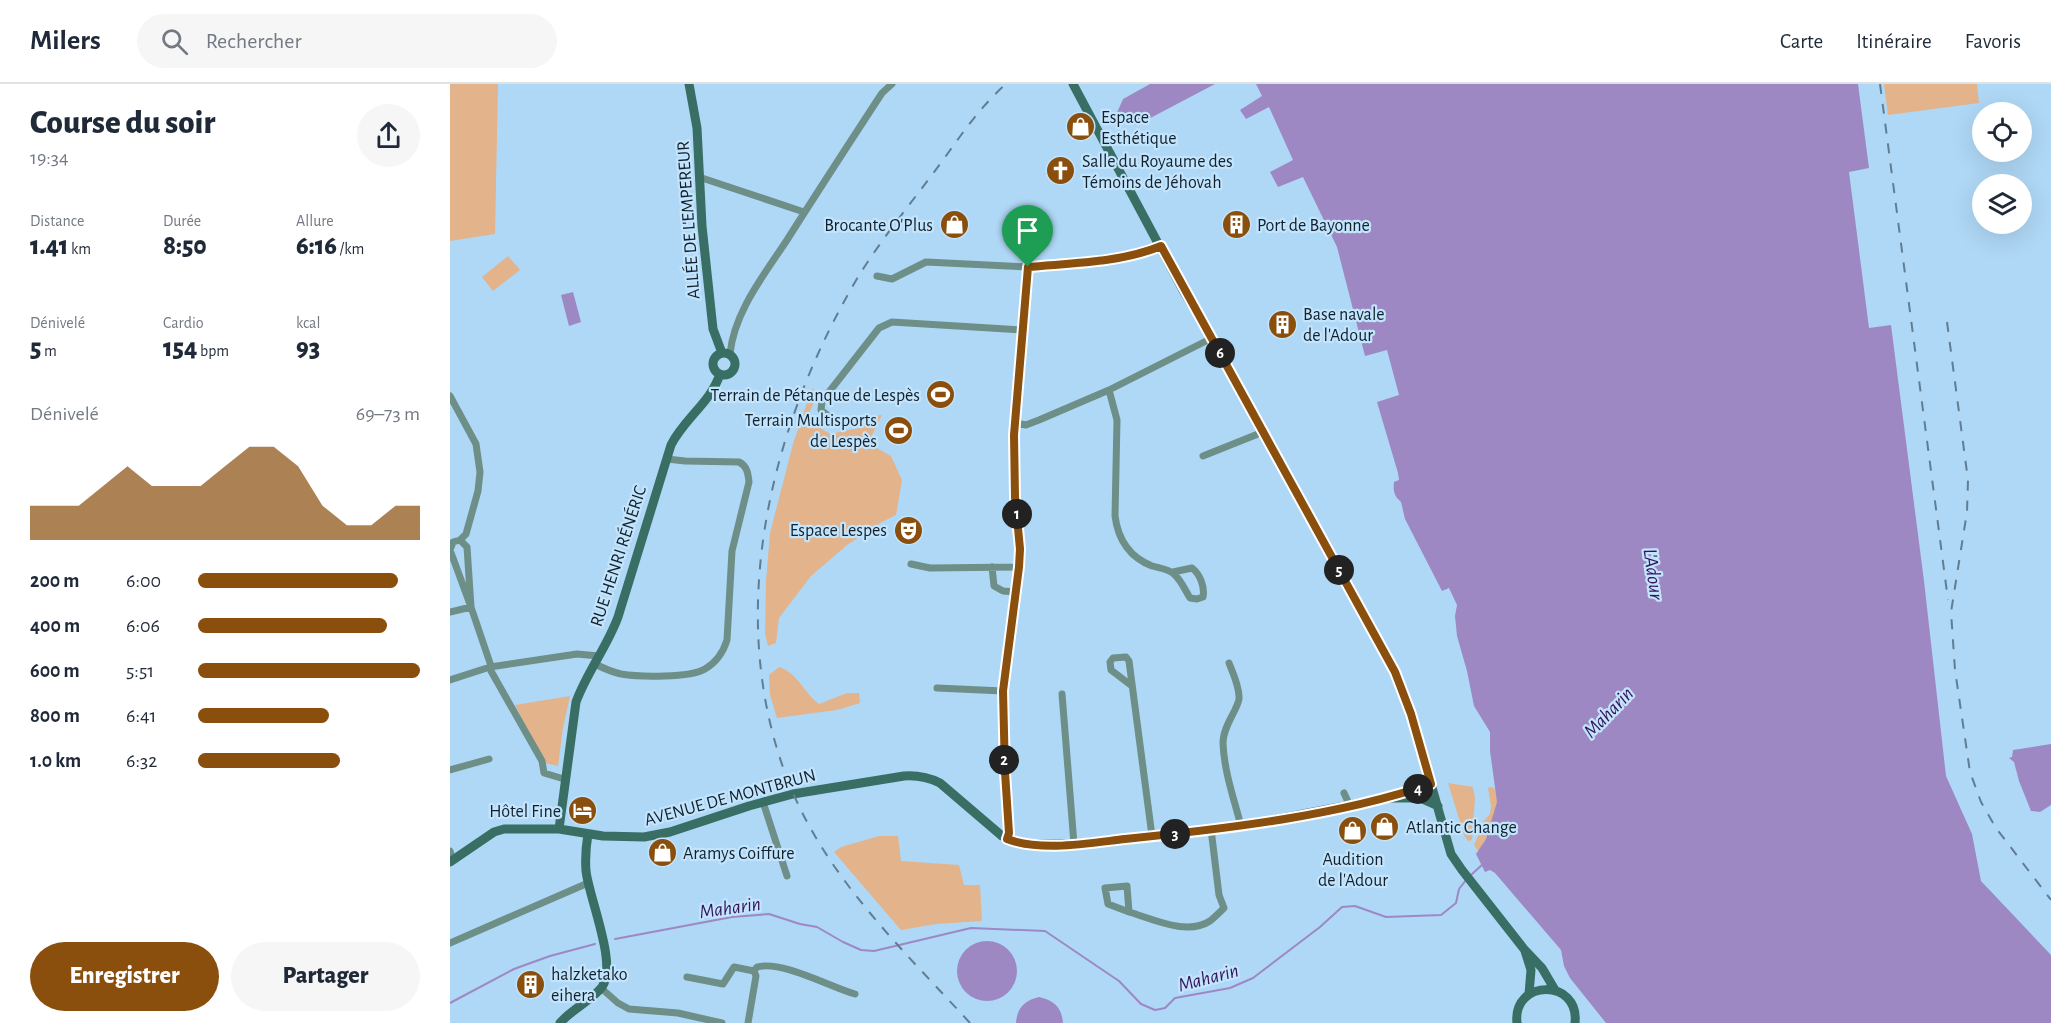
<!DOCTYPE html>
<html lang="fr">
<meta charset="utf-8">
<style>
body{margin:0;font-family:"Alegreya Sans",sans-serif;background:#f6f6f7;color:#1f2937;height:100vh;display:flex;flex-direction:column;font-size:22px;white-space:nowrap}
*{box-sizing:border-box;margin:0}
p{font-size:20px;color:#747a83}
.icon{flex:none;width:33px;height:33px;fill:none;stroke:currentColor;stroke-width:2;stroke-linecap:round;stroke-linejoin:round}
.map{position:relative;flex:1;overflow:hidden}
.sheet{display:flex;flex-direction:column;background:#fff;width:450px}
.sheet>*{flex:none}
.buttons{position:absolute;left:1522px;top:18px;display:grid;gap:12px}
.buttons a{display:grid;place-items:center;width:60px;height:60px;border-radius:50%;background:#fff;box-shadow:0 6px 24px #0002;font-size:30px}
.pin{position:absolute;display:grid;place-items:center;width:51px;height:51px;color:#fff;margin:-62px -26px;border-radius:50% 50% 50% 0;rotate:-45deg;box-shadow:0 0 6px #0007}
.pin .icon{rotate:45deg}
.km{position:absolute;width:30px;height:30px;margin:-15px;border-radius:50%;background:#222;color:#fff;font-size:16px;line-height:30px;text-align:center}
.round{display:grid;place-items:center;flex:none;width:63px;height:63px;border-radius:32px;background:#f6f6f7}
.head{display:flex;align-items:center;justify-content:space-between;height:102px;padding:0 30px}
h1{font-size:33px;font-weight:800;line-height:45px}
.stats{display:grid;grid-template-columns:repeat(3,1fr);gap:9px;height:102px;padding:6px 30px}
.stats div{display:grid;align-content:center}
.stats b{font-size:26px;font-weight:800}
.stats small{font-size:16px;font-weight:400}
.stats p{font-size:16px}
.chart{height:168px;padding:12px 30px}
.chart p{display:flex;justify-content:space-between}
.chart svg{width:100%;height:108px;margin-top:6px;fill:#8a4e0d;opacity:.7}
.cta{display:flex;gap:12px;margin-top:auto;padding:12px 30px}
.cta a{flex:1;height:69px;border-radius:36px;background:#8a4e0d;color:#fff;font-size:24px;font-weight:800;line-height:69px;text-align:center}
.cta a+a{background:#f6f6f7;color:#1f2937}
ul{padding:0 30px;list-style:none;font-size:20px}
li{display:grid;grid-template-columns:96px 72px 1fr;align-items:center;height:45px}
li i{height:15px;border-radius:8px;background:#8a4e0d}
header{display:flex;align-items:center;gap:36px;box-sizing:border-box;height:84px;padding:0 30px;background:#fff;border-bottom:2px solid #e0e1e3}
header strong{font-size:28px}
nav{display:flex;gap:33px;margin-inline-start:auto;font-size:21px}
.search{width:420px;height:54px;background:#f6f6f7;display:flex;align-items:center;gap:15px;box-sizing:border-box;padding:0 21px;border-radius:33px;color:#747a83;font-size:22px}
main{display:flex;flex:1;min-height:0}
.map>svg:first-child{display:block}
.green{fill:#e3b38c}
.water{fill:#9d88c3}
.lines{fill:none;stroke-linecap:round;stroke-linejoin:round}
.stream{stroke:#9d88c3;stroke-width:2}
.street{stroke:#6d8f88;stroke-width:7}
.secondary{stroke:#396e64;stroke-width:9}
.rail{stroke:#617d92;stroke-width:2;stroke-dasharray:10 10;stroke-linecap:butt}
.route-casing{stroke:#fff;stroke-width:12}
.route{stroke:#8a4e0d;stroke-width:8}
.labels{text-anchor:middle;stroke-width:4.5;stroke-linejoin:round;paint-order:stroke}
.poi-label{font-size:18px;fill:#12212c;stroke:#c3e4fd;text-anchor:start}
.street-label{font-size:18px;fill:#12212c;stroke:#c3e4fd}
.water-label{font-size:20px;font-style:italic;fill:#341359;stroke:#c3e4fd}
</style>
<header>
<strong>Milers</strong>
<div class="search"><svg class="icon" aria-label="search" viewBox="0 0 24 24"><circle cx="10" cy="10" r="6"/><path d="M15 15l6 6"/></svg>Rechercher</div>
<nav><a>Carte</a><a>Itinéraire</a><a>Favoris</a></nav>
</header>
<main>
<section class="sheet">
<div class="head"><div><h1>Course du soir</h1><p>19:34</p></div><a class="round"><svg class="icon" aria-label="share" viewBox="0 0 24 24"><path d="M12 15V3M7 8l5-5 5 5M5 13v7h14v-7"/></svg></a></div>
<div class="stats">
<div><p>Distance</p><b>1.41<small> km</small></b></div>
<div><p>Durée</p><b>8:50</b></div>
<div><p>Allure</p><b>6:16<small> /km</small></b></div>
</div>
<div class="stats">
<div><p>Dénivelé</p><b>5<small> m</small></b></div>
<div><p>Cardio</p><b>154<small> bpm</small></b></div>
<div><p>kcal</p><b>93</b></div>
</div>
<div class="chart"><p><span>Dénivelé</span>69–73 m</p>
<svg viewBox="0 0 160 44" preserveAspectRatio="none"><path d="M0 44V30L10 30L20 30L30 22L40 14L50 22L60 22L70 22L80 14L90 6L100 6L110 14L120 30L130 38L140 38L150 30L160 30V44z"/></svg>
</div>
<ul>
<li><b>200 m</b>6:00<i style="width:90%"></i></li>
<li><b>400 m</b>6:06<i style="width:85%"></i></li>
<li><b>600 m</b>5:51<i style="width:100%"></i></li>
<li><b>800 m</b>6:41<i style="width:59%"></i></li>
<li><b>1.0 km</b>6:32<i style="width:64%"></i></li>
</ul>
<div class="cta"><a>Enregistrer</a><a>Partager</a></div>
</section>
<div class="map">
<svg width="1601" height="939" viewBox="0 0 1601 939">
<rect width="100%" height="100%" fill="#afd8f6"/>
<path class="green" d="M 0,0 L 48,0 L 45,150 L 0,157 Z
M 1434,0 L 1527,0 L 1529,19 L 1438,31 Z
M 58,172 L 70,186 L 43,207 L 32,193 Z
M 362,304 L 368,310 L 360,327 L 362,339 L 380,350 L 409,344 L 422,332 L 432,331 L 418,359 L 441,372 L 452,396 L 446,431 L 432,438 L 397,461 L 361,492 L 329,534 L 326,559 L 318,562 L 315,550 L 316,497 L 320,449 L 343,360 Z
M 450,333 L 461,342 L 445,359 L 435,350 Z
M 329,583 C 348,589 354,609 369,620 L 397,609 L 409,609 L 410,619 L 387,626 L 327,634 L 320,611 L 319,591 Z
M 120,612 L 113,644 L 108,682 L 95,679 L 65,621 Z
M 998,699 L 1023,703 L 1025,714 L 1022,756 L 1018,757 L 1014,751 Z
M 1040,703 L 1044,704 L 1048,714 L 1044,738 L 1040,741 L 1036,755 L 1033,758 L 1034,762 L 1028,767 L 1024,761 L 1030,748 L 1033,738 L 1040,730 L 1041,722 L 1038,704 Z
M 429,752 L 448,752 L 451,777 L 509,781 L 514,801 L 530,801 L 532,837 L 486,840 L 451,846 L 384,768 L 391,763 Z"/>
<path class="water" d="M 700,0 L 765,0 L 687,41 L 669,38 L 666,31 L 673,15 Z
M 806,0 L 1408,0 L 1419,84 L 1399,88 L 1419,244 L 1441,241 L 1474,497 L 1496,692 L 1522,750 L 1531,797 L 1601,871 L 1601,939 L 1156,939 L 1120,894 L 1114,882 L 1111,866 L 1045,789 L 1040,786 L 1035,788 L 1026,770 L 1036,755 L 1047,718 L 1040,667 L 1040,648 L 1024,622 L 1017,587 L 1007,552 L 1005,532 L 1007,521 L 999,504 L 992,507 L 955,435 L 951,418 C 944,412 943,407 944,398 L 949,396 L 948,389 L 927,318 L 949,311 L 937,266 L 915,272 L 887,163 L 853,93 L 828,103 L 820,88 L 843,76 L 819,23 L 796,35 L 790,26 L 812,12 Z
M 123,208 L 131,238 L 119,242 L 111,211 Z
M 1601,660 L 1601,721 L 1590,728 L 1581,727 L 1569,697 L 1564,678 L 1559,674 L 1562,673 L 1563,666 Z
M507 887a30 30 0 1 1 60 0a30 30 0 1 1-60 0Z
M 589,913 C 604,916 612,924 613,939 L 566,939 C 567,924 575,916 589,913 Z"/>
<g class="lines">
<path class="stream" d="M 1020,792 L 1034,779
M 165,855 L 282,833 L 319,830 L 350,840 L 367,843 L 393,858 L 411,866 L 424,867 L 521,844 L 595,847 L 669,897 L 691,920 L 705,926 L 715,924 L 725,914 L 780,904 L 803,894 L 870,843 L 892,823 L 905,822 L 936,833 L 991,831 L 1006,819 L 1009,805 L 1016,796
M 0,919 L 64,885 L 100,872 L 145,860"/>
<path class="street" d="M 249,93 L 354,128
M 427,192 L 442,195 L 476,178 L 578,183 L 657,175 L 698,168 L 711,162
M 280,270 C 284,228 314,191 337,156 C 368,107 400,58 432,9 L 442,0
M 659,306 L 667,336 L 665,432 C 668,455 679,473 702,482 C 709,484 719,485 724,490 C 731,496 735,506 740,514 L 747,515 L 753,513 C 755,503 750,490 742,484 L 723,488
M 0,312 L 26,360 L 30,388 L 28,407 L 16,450 L 10,456 L 3,458 L 0,466 L 21,523 L 17,463 L 10,456
M 565,339 L 576,341 L 589,336 L 659,306 L 762,254
M 388,340 L 371,326 L 372,317 L 429,244 L 442,238 L 574,246
M 753,372 L 813,348
M 461,480 L 480,484 L 569,483
M 542,483 L 544,502 L 553,507 L 566,508
M 0,528 L 21,523 L 40,579 L 41,587 L 92,677 L 94,689 L 114,695
M 779,579 C 783,589 790,604 789,615 C 787,627 773,642 773,659 C 774,687 784,715 791,742
M 145,580 C 153,584 162,588 171,590 C 189,593 240,594 255,585 C 267,578 273,569 277,556 L 282,467 L 299,398 C 298,389 297,382 289,378 L 235,377 L 217,375
M 0,596 L 40,583 L 127,570 L 149,572
M 682,602 L 661,586 L 660,578 L 663,574 L 676,573 L 679,577 L 702,752
M 487,604 L 553,607
M 612,610 L 624,760
M 0,686 L 39,675
M 894,709 L 900,722
M 313,718 L 337,792
M 557,755 L 559,749 L 555,688 L 553,607 L 569,483 L 570,465 L 565,413 L 564,352 L 578,183
M 0,767 L 3,776
M 679,828 L 658,820 L 655,804 L 677,802 L 679,828 C 703,835 737,852 760,837 C 765,833 770,828 774,824 L 769,811 L 761,745
M 0,859 L 138,799
M 237,893 L 273,900 L 284,883 L 304,887
M 151,904 L 168,919 L 179,925 L 228,929 L 272,939
M 298,939 L 306,892 L 304,887 L 307,883 C 332,876 380,903 405,910"/>
<path class="secondary" d="M 239,0 L 247,44 L 252,142 L 263,245 L 272,269
M 623,0 L 734,208 L 762,254 L 945,589 L 961,630 L 1001,770 L 1012,786 L 1074,865 L 1092,884 L 1105,906
M263 280a11 11 0 1 1 22 0a11 11 0 1 1-22 0Z
M 942,714 L 970,714 L 988,722
M 109,745 L 126,618 C 137,588 157,563 168,533 L 221,361 C 234,335 261,318 270,290
M 0,778 L 44,748 L 54,745 L 109,745 L 153,752 L 194,753 L 220,748 L 299,722 L 343,710 L 454,692 C 468,691 478,693 490,699 L 552,752 L 568,759 L 588,760 L 624,760 L 791,742 L 936,714 L 981,700
M 1075,867 L 1081,886 L 1079,910
M 110,939 C 122,925 141,917 152,903 C 168,881 139,814 136,787 C 135,774 136,762 138,750
M 1067,939 C 1062,895 1130,894 1125,939"/>
<path class="rail" d="M 1430,0 L 1498,516
M 1497,238 L 1518,396 L 1517,428 L 1501,528 L 1505,586 L 1520,688 L 1531,718 L 1546,744 L 1601,816
M 520,939 C 455,868 382,799 343,709 C 271,540 318,345 408,193 C 429,159 454,128 478,96 C 503,64 525,27 556,0"/>
</g>
<g class="lines">
<defs>
<path id="route" d="M 711,162 L 945,588 L 961,630 L 981,700 C 887,732 775,745 675,755 C 640,759 591,768 557,755 L 559,749 L 555,688 L 553,607 L 569,483 L 570,465 L 565,413 L 564,351 L 578,183 C 621,179 670,179 711,162 Z"/>
</defs>
<use href="#route" class="route-casing"/>
<use href="#route" class="route"/>
</g>
<defs>
<symbol id="shop-disc" viewBox="-11 -11 22 22"><circle r="9.5" fill="#8a4e0d" stroke="#c3e4fd"/><path d="M-5-2.5h2.3a2.7 3.5 0 0 1 5.4 0H5L5.5 6h-11ZM-1.5-2.5h3a1.5 2.3 0 0 0-3 0Z" fill="#fff"/></symbol>
<symbol id="church-disc" viewBox="-11 -11 22 22"><circle r="9.5" fill="#8a4e0d" stroke="#c3e4fd"/><path d="M-1.2-6h2.4v3.5h3.3v2.4h-3.3V6h-2.4V-.1h-3.3v-2.4h3.3Z" fill="#fff"/></symbol>
<symbol id="building-disc" viewBox="-11 -11 22 22"><circle r="9.5" fill="#8a4e0d" stroke="#c3e4fd"/><path d="M-4-6H4V6H1V3H-1V6H-4ZM-2.5-4.3h1.7v1.8h-1.7ZM.8-4.3h1.7v1.8H.8ZM-2.5-1h1.7V.8h-1.7ZM.8-1h1.7V.8H.8Z" fill="#fff"/></symbol>
<symbol id="stadium-disc" viewBox="-11 -11 22 22"><circle r="9.5" fill="#8a4e0d" stroke="#c3e4fd"/><path d="M0-5a6.5 5 0 1 0 0 10a6.5 5 0 1 0 0-10ZM-3.5-1.8h7v3.6h-7Z" fill="#fff"/></symbol>
<symbol id="theatre-disc" viewBox="-11 -11 22 22"><circle r="9.5" fill="#8a4e0d" stroke="#c3e4fd"/><path d="M-5-5.5Q0-4 5-5.5V0Q5 5 0 6Q-5 5-5 0ZM-3.3-2.5H-1v1.5H-3.3ZM1-2.5H3.3v1.5H1ZM-2.8 1Q0 5.5 2.8 1Z" fill="#fff"/></symbol>
<symbol id="hotel-disc" viewBox="-11 -11 22 22"><circle r="9.5" fill="#8a4e0d" stroke="#c3e4fd"/><path d="M-6-4.5h1.5V1H6V5H4.5V3h-9V5H-6ZM-4 0a1.8 1.8 0 1 1 3.6 0ZM.5 0V-2.5h3Q6-2.5 6 0Z" fill="#fff"/></symbol>
</defs>
<g fill-rule="evenodd">
<use href="#shop-disc" x="614" y="26" width="33" height="33"/>
<use href="#church-disc" x="594" y="70" width="33" height="33"/>
<use href="#shop-disc" x="488" y="124" width="33" height="33"/>
<use href="#building-disc" x="770" y="124" width="33" height="33"/>
<use href="#building-disc" x="816" y="224" width="33" height="33"/>
<use href="#stadium-disc" x="474" y="294" width="33" height="33"/>
<use href="#stadium-disc" x="432" y="330" width="33" height="33"/>
<use href="#theatre-disc" x="442" y="430" width="33" height="33"/>
<use href="#hotel-disc" x="116" y="710" width="33" height="33"/>
<use href="#shop-disc" x="918" y="726" width="33" height="33"/>
<use href="#shop-disc" x="886" y="730" width="33" height="33"/>
<use href="#shop-disc" x="196" y="752" width="33" height="33"/>
<use href="#building-disc" x="64" y="884" width="33" height="33"/>
</g>
<g class="labels">
<g class="poi-label">
<text x="651" y="39">Espace<tspan x="651" dy="21">Esthétique</tspan></text>
<text x="632" y="83">Salle du Royaume des<tspan x="632" dy="21">Témoins de Jéhovah</tspan></text>
<text x="483" y="147" text-anchor="end">Brocante O'Plus</text>
<text x="807" y="147">Port de Bayonne</text>
<text x="853" y="236">Base navale<tspan x="853" dy="21">de l'Adour</tspan></text>
<text x="470" y="317" text-anchor="end">Terrain de Pétanque de Lespès</text>
<text x="427" y="342" text-anchor="end">Terrain Multisports<tspan x="427" dy="21">de Lespès</tspan></text>
<text x="437" y="452" text-anchor="end">Espace Lespes</text>
<text x="111" y="733" text-anchor="end">Hôtel Fine</text>
<text x="956" y="749">Atlantic Change</text>
<text x="233" y="775">Aramys Coiffure</text>
<text x="903" y="781" text-anchor="middle">Audition<tspan x="903" dy="21">de l'Adour</tspan></text>
<text x="101" y="896">halzketako<tspan x="101" dy="21">eihera</tspan></text>
</g>
<g class="street-label">
<text transform="translate(238 136) rotate(-94)" y="6">ALLÉE DE L'EMPEREUR</text>
<text transform="translate(168 472) rotate(-72)" y="6">RUE HENRI RÉNÉRIC</text>
<text transform="translate(280 713) rotate(-15)" y="6">AVENUE DE MONTBRUN</text>
</g>
<g class="water-label">
<text transform="translate(1204 490) rotate(82)" y="7">L'Adour</text>
<text transform="translate(1158 628) rotate(-46)" y="7">Maharin</text>
<text transform="translate(280 823) rotate(-8)" y="7">Maharin</text>
<text transform="translate(758 893) rotate(-15)" y="7">Maharin</text>
</g>
</g>
</svg>
<div class="buttons">
<a><svg class="icon" aria-label="locate" viewBox="0 0 24 24"><circle cx="12" cy="12" r="6"/><path d="M12 2v4M12 18v4M2 12h4M18 12h4"/></svg></a>
<a><svg class="icon" aria-label="layers" viewBox="0 0 24 24"><path d="M12 4l9 5-9 5-9-5zM3 14l9 5 9-5"/></svg></a>
</div>
<div class="pin" style="left:578px;top:183px;background:#1e9e55"><svg class="icon" aria-label="arrive" viewBox="0 0 24 24"><path d="M6 21V4h12l-3 4 3 4H6"/></svg></div>
<b class="km" style="left:567px;top:430px">1</b>
<b class="km" style="left:554px;top:676px">2</b>
<b class="km" style="left:725px;top:750px">3</b>
<b class="km" style="left:968px;top:705px">4</b>
<b class="km" style="left:889px;top:486px">5</b>
<b class="km" style="left:770px;top:269px">6</b>
</div>
</main>
